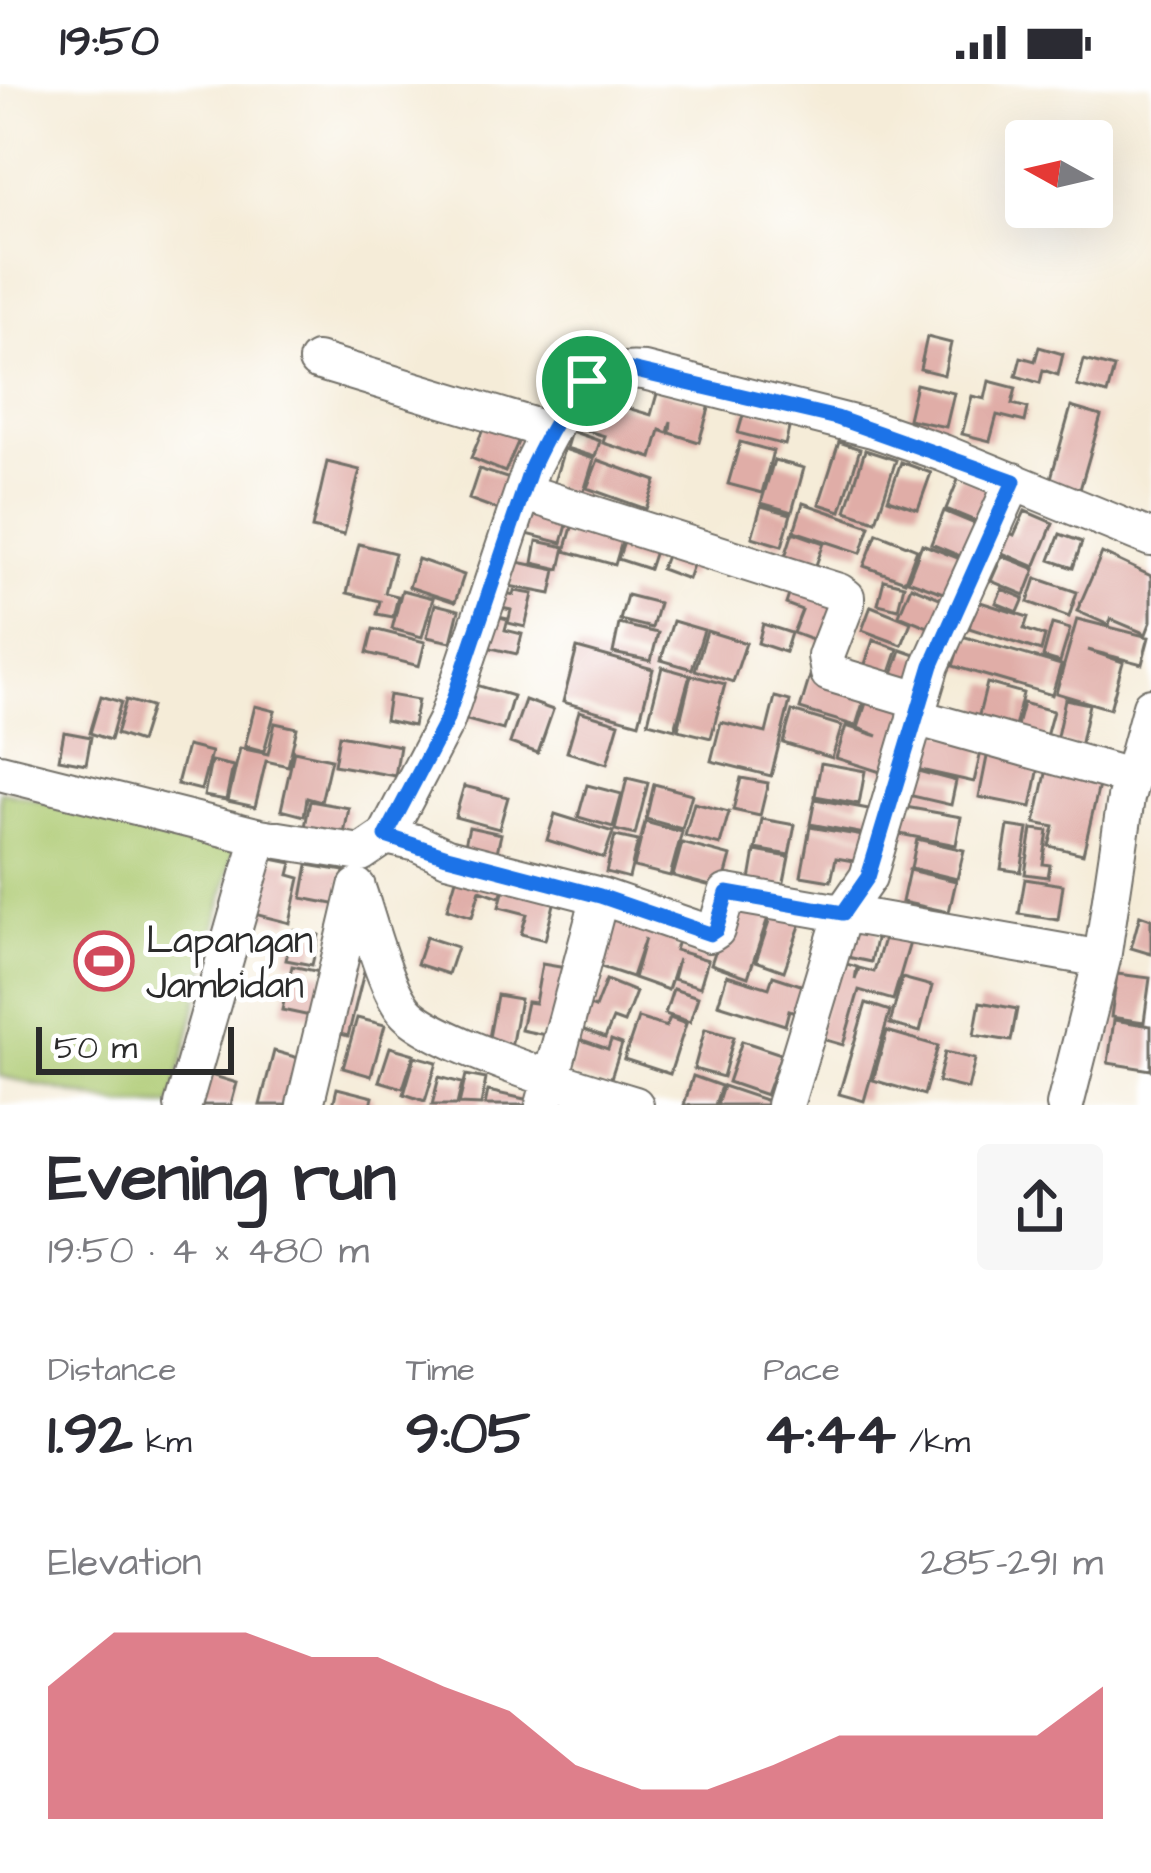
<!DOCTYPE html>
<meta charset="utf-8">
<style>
body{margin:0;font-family:"Architects Daughter",sans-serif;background:#f7f7f7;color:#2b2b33;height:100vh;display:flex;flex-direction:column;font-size:45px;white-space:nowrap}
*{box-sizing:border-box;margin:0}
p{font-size:39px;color:#7c7c81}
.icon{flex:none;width:66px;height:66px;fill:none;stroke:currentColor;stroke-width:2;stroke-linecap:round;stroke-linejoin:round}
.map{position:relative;height:1021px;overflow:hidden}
.side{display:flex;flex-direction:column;background:#fff;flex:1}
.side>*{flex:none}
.needle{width:78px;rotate:278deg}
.tools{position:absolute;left:1005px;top:36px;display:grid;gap:24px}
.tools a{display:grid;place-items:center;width:108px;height:108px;border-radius:12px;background:#fff;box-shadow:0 12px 48px #0002;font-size:60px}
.scale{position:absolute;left:36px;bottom:30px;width:198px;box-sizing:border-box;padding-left:12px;border:6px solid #2b2b2b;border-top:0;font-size:33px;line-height:42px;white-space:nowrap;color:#2b2b2b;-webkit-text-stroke:9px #fff;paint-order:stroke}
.pin{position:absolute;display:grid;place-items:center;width:102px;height:102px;color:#fff;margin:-51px;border:6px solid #fff;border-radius:50%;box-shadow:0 3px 12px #0007}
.round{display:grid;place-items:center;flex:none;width:126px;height:126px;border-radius:12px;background:#f7f7f7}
.summary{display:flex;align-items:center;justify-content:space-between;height:204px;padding:0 48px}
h1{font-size:66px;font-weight:800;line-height:90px}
.metrics{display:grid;grid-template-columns:repeat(3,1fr);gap:18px;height:204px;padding:12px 48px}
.metrics div{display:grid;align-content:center}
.metrics b{font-size:60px;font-weight:800}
.metrics small{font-size:33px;font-weight:400}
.metrics p{font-size:33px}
.chart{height:336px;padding:24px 48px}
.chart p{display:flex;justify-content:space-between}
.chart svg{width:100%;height:216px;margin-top:12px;fill:#d1495b;opacity:.7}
.status{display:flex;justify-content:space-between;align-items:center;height:84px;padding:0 60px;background:#fff;direction:ltr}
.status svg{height:33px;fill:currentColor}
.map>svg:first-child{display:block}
.green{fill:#acc970;stroke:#6c7a4e;stroke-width:3}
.building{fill:#e0ada7}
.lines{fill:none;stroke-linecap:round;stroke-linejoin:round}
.minor-casing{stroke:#726f68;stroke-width:40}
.minor{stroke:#fff;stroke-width:36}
.route-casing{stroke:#fff;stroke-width:24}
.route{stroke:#1a73e8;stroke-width:15}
.labels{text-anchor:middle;stroke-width:10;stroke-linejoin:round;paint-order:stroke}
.poi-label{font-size:39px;fill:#2b2b2b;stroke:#fff;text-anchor:start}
</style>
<div class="status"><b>19:50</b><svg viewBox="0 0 49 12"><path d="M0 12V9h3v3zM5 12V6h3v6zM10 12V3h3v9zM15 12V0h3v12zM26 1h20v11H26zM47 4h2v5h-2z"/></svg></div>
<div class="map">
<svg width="1151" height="1021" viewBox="0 0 1151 1021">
<rect width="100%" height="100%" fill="#fff"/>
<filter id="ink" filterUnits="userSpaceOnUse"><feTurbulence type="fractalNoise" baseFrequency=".00833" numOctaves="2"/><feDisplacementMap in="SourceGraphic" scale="24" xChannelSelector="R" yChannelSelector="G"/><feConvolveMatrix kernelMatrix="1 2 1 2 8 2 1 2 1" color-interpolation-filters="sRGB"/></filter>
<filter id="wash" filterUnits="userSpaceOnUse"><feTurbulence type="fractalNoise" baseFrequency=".004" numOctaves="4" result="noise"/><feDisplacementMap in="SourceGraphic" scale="48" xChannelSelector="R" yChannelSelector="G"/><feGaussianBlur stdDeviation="2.7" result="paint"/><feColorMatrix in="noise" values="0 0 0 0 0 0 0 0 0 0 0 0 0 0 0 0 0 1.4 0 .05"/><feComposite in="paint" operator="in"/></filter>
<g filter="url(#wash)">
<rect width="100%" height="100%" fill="#f5ecd8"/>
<path class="green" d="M 0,707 L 235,763 L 172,1021 L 122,1021 L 0,992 Z"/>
<g id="blocks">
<path class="building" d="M 927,253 L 951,259 L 944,291 L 920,285 Z
M 1039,263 L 1063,270 L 1058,291 L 1043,286 L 1040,299 L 1016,292 L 1021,273 L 1035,277 Z
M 1084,276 L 1114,284 L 1107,310 L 1077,302 Z
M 989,297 L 1016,304 L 1012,320 L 1028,324 L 1025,338 L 997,331 L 990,357 L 962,350 L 972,312 L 985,315 Z
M 916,300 L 954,309 L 946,343 L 908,335 Z
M 658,306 L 710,321 L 699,358 L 670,349 L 671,337 L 668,349 L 660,346 L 652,374 L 603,359 L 605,352 L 581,345 L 590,313 L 651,331 Z
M 1071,323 L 1101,332 L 1079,409 L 1049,401 Z
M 745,324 L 791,336 L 785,361 L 738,349 Z
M 487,336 L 521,351 L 505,388 L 471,374 Z
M 571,347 L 600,357 L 595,373 L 566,364 Z
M 740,358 L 773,367 L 762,409 L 728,400 Z
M 839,358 L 860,365 L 841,427 L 819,420 Z
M 564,365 L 594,375 L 582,414 L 552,405 Z
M 865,366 L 896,376 L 876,437 L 846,427 Z
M 598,376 L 656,397 L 646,425 L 587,404 Z
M 774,376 L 804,384 L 792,428 L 761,419 Z
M 327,378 L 360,386 L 344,451 L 312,444 Z
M 901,378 L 931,389 L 918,425 L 888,415 Z
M 479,385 L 513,396 L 502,427 L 469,415 Z
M 960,391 L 1002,407 L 987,442 L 946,425 Z
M 803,419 L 870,442 L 861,469 L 794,447 Z
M 761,422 L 791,430 L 782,462 L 752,453 Z
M 525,423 L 569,434 L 562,459 L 519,448 Z
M 944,427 L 985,444 L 972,477 L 931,460 Z
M 1025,427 L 1053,439 L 1035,483 L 993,465 L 1001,445 L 1014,451 Z
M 573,440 L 625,447 L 615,481 L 565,467 Z
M 793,448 L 824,459 L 812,492 L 782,482 Z
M 877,449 L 917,465 L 905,497 L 864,482 Z
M 627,450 L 657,461 L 649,485 L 618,475 Z
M 1060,450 L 1082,458 L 1073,484 L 1050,476 Z
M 537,457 L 565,463 L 560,485 L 533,479 Z
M 671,458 L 698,467 L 688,495 L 661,485 Z
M 359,460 L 395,469 L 385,509 L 398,512 L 393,533 L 377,530 L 380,517 L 347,509 Z
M 922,460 L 968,478 L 954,513 L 908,496 Z
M 1102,469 L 1151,492 L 1151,537 L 1146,550 L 1111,535 L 1109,541 L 1077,527 Z
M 1002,472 L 1035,485 L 1025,511 L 991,497 Z
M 418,475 L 464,491 L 455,518 L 409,503 Z
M 513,477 L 556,486 L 551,510 L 509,502 Z
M 1036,494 L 1077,508 L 1069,533 L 1028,518 Z
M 794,496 L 842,514 L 825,561 L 793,549 L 802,526 L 786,520 Z
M 884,496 L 904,501 L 898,525 L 878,520 Z
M 911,502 L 947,517 L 935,546 L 899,531 Z
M 1002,505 L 1024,514 L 1018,528 L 996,519 Z
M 402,506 L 433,514 L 422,553 L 392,545 Z
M 515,507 L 533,510 L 525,543 L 508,539 L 511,526 L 497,523 L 501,508 L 514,511 Z
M 627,511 L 659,519 L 652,544 L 620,536 Z
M 977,517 L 1028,533 L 1024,545 L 1045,552 L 1041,567 L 969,544 Z
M 435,520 L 459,526 L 451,558 L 427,553 Z
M 871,522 L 911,538 L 902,561 L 862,546 Z
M 490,531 L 508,535 L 505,546 L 522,550 L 517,570 L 482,562 Z
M 1077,535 L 1149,553 L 1142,580 L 1088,566 L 1123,578 L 1110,625 L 1056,609 Z
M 673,537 L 704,546 L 692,585 L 661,576 Z
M 619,540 L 658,549 L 651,577 L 613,569 Z
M 763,540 L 791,549 L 785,568 L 758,559 Z
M 1052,540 L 1070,545 L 1060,578 L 1043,573 Z
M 373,545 L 425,558 L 419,582 L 367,569 Z
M 707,547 L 746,559 L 733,598 L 695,586 Z
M 962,552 L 1061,581 L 1052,611 L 953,582 Z
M 873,556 L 898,565 L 886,601 L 861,592 Z
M 577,564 L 653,585 L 639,639 L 563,618 Z
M 901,566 L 927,575 L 915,610 L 889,602 Z
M 662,583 L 690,591 L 675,645 L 648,638 Z
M 691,591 L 725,600 L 711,654 L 678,646 Z
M 810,592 L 866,609 L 856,642 L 800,625 Z
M 466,598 L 513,612 L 503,646 L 456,633 Z
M 987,599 L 1023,609 L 1013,652 L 976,643 Z
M 871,603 L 910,616 L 887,690 L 836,674 L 846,642 L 878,652 L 858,644 Z
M 389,611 L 418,616 L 413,642 L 385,636 Z
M 101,612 L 121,618 L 110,656 L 90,649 Z
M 775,613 L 790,617 L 771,692 L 711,677 L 721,638 L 766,649 Z
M 1065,615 L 1089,620 L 1080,663 L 1056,657 Z
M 126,616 L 151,623 L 140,658 L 116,650 Z
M 525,616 L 553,626 L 538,669 L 510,659 Z
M 1023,619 L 1053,627 L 1044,660 L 1014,653 Z
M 255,622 L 275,627 L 264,667 L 245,662 Z
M 579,627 L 619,639 L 607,680 L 567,668 Z
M 792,627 L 842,642 L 832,674 L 783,659 Z
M 275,639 L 297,644 L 288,682 L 266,677 L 255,723 L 228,717 L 240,664 L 268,670 Z
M 917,642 L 983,659 L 974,698 L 907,683 Z
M 64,648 L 91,653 L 86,680 L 59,675 Z
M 339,651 L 400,662 L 395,692 L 334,681 Z
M 187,662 L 211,668 L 201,706 L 177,700 Z
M 989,663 L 1041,673 L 1031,723 L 979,713 Z
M 294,667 L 331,675 L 321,718 L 307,714 L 304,732 L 281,726 Z
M 211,677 L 233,682 L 226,716 L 204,712 Z
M 821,679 L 865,687 L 859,720 L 815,712 Z
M 1047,685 L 1100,697 L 1083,770 L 1049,762 L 1054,743 L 1035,739 Z
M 914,686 L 956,697 L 951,721 L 908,711 Z
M 627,694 L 648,699 L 635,751 L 615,746 Z
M 741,694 L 768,699 L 760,732 L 733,726 Z
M 654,700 L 692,710 L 682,745 L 646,735 Z
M 587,701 L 622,710 L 613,743 L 578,733 Z
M 464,702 L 508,713 L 499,745 L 455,733 Z
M 815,715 L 874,726 L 870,751 L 810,740 Z
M 310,717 L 349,724 L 344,750 L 305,743 Z
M 694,719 L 729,728 L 720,761 L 685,752 Z
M 900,722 L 961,733 L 956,761 L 895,749 Z
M 555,730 L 613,748 L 604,774 L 547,756 Z
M 762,735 L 795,741 L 789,771 L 756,765 Z
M 645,738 L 682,748 L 670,792 L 634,783 Z
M 1008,742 L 1028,745 L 1021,788 L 1001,785 Z
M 469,743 L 501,750 L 495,777 L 463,769 Z
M 810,743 L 869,753 L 865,779 L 836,774 L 831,797 L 801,792 Z
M 1032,745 L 1048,747 L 1043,780 L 1050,781 L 1048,793 L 1025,790 Z
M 615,752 L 638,757 L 629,794 L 606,788 Z
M 917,755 L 964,766 L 957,795 L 911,784 Z
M 682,759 L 731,772 L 722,805 L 673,792 Z
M 755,767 L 789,773 L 782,808 L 749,802 Z
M 267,774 L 292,779 L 289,791 L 300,794 L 290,839 L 254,830 Z
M 461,778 L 558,804 L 545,856 L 521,850 L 527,830 L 499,823 L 506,797 L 500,813 L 480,806 L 472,833 L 447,825 Z
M 308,781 L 344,787 L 338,821 L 302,814 Z
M 909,786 L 956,797 L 949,828 L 902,818 Z
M 1025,795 L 1063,801 L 1058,836 L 1019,830 Z
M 734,812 L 771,825 L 748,893 L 711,880 Z
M 610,816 L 683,841 L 675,866 L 708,876 L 700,903 L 673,895 L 678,875 L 668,906 L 634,894 L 645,854 L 632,893 L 589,879 Z
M 773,826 L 802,836 L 784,887 L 756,877 Z
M 1140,831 L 1151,835 L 1151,870 L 1131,864 Z
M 845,839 L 878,846 L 871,878 L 838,871 Z
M 293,846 L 319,851 L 312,881 L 286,876 Z
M 886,848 L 911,855 L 893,916 L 859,906 L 843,961 L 815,953 L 837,877 L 857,883 L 855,896 L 859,884 L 874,888 Z
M 426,853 L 457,863 L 448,890 L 417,880 Z
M 345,862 L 369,868 L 348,952 L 325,946 Z
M 542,880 L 566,884 L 560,954 L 521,946 L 527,918 L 535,919 Z
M 292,882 L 324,889 L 315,933 L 282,926 Z
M 1117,890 L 1150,894 L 1144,938 L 1111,933 Z
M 727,891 L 769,904 L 773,892 L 813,905 L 805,931 L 789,926 L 785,941 L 718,920 Z
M 902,894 L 932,902 L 920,948 L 890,940 Z
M 606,896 L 636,908 L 624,939 L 613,935 L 605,954 L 574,942 L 582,919 L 595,924 Z
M 673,905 L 698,913 L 690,938 L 665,930 Z
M 497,911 L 520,915 L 511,964 L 488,959 Z
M 980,918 L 1017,925 L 1011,957 L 974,951 Z
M 866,919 L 890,927 L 864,1017 L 839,1010 Z
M 357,934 L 385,941 L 371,992 L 343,984 Z
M 638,934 L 666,943 L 670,934 L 686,940 L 670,990 L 624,975 Z
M 1114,936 L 1151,942 L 1151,986 L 1108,979 Z
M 705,945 L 734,953 L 723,993 L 694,985 Z
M 887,947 L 938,962 L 924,1011 L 873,996 Z
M 579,955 L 608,965 L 611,956 L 622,960 L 608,1003 L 568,990 Z
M 742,957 L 781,970 L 766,1011 L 728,998 Z
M 390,963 L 414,970 L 403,1004 L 379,997 Z
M 274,967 L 309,977 L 297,1021 L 260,1021 Z
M 945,968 L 975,975 L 968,1005 L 938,998 Z
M 415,972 L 437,978 L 425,1017 L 404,1010 Z
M 204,989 L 237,999 L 231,1021 L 195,1021 Z
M 466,991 L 486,995 L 481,1021 L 459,1020 Z
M 693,992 L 721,1002 L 715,1021 L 684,1021 Z
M 439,993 L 462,999 L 457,1021 L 432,1021 Z
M 723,1002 L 777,1020 L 777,1021 L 717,1021 Z
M 337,1004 L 373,1013 L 371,1021 L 333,1021 Z
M 488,1007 L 529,1016 L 528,1021 L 485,1021 Z"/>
</g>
</g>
<g filter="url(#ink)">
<use href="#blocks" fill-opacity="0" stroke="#726f68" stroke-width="3"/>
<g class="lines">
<defs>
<path id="minor" d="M 317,277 L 549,347
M 523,408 L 839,508 L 846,513 L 846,520 L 826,572 L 829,589 L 919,616
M 915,633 L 1130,693
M 0,688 L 260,753 L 361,769 L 386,752 L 446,637 L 531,384 C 556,335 580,280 644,287 L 873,345 L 943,369 L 1151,454
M 386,752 L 417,759 L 447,773 L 600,812
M 357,804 C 368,835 384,901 404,926 C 431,960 588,1007 635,1021
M 183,1021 L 260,753
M 305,1021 L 357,803
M 544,1021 L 600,812 L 710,850 L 716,846 L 727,809 L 1102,875
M 785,1021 L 843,829 L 868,793 L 931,581 L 1014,397
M 1065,1021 L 1102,875 L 1126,714 L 1151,622"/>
</defs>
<use href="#minor" class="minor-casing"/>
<use href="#minor" class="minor"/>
</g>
</g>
<g class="lines" filter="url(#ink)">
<defs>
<path id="route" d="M 627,285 L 837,334 L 1014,397 L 932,581 L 868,793 L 843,829 L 727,809 L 716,846 L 710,850 L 600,812 L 447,772 L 386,752 L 446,637 L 531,384 C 553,339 574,293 627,285 Z"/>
</defs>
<use href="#route" class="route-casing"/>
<use href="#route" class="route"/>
</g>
<defs>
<symbol id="stadium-ring" viewBox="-11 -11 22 22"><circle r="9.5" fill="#fff" stroke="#d1495b" stroke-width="1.5"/><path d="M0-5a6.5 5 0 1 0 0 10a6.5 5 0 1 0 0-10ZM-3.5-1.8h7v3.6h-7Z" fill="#d1495b"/></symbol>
</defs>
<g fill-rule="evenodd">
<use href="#stadium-ring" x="71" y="844" width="66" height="66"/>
</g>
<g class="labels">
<g class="poi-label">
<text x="146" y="869">Lapangan<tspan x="146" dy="45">Jambidan</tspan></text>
</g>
</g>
</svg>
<div class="tools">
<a><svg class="needle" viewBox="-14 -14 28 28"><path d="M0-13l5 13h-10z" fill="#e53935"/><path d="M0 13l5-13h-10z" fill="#7c7c81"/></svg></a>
</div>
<div class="scale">50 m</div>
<div class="pin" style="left:587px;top:297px;background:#1e9e55"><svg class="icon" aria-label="arrive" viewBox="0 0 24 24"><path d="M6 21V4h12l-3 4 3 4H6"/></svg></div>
</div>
<section class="side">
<div class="summary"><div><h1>Evening run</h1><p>19:50 · 4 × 480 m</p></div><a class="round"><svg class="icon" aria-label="share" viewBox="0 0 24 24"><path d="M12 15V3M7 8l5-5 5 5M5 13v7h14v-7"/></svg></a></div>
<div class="metrics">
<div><p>Distance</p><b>1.92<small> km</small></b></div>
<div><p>Time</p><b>9:05</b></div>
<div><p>Pace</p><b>4:44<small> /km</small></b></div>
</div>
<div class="chart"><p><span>Elevation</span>285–291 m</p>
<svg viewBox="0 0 160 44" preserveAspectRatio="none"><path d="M0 44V17L10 6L20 6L30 6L40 11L50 11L60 17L70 22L80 33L90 38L100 38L110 33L120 27L130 27L140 27L150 27L160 17V44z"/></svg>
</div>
</section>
